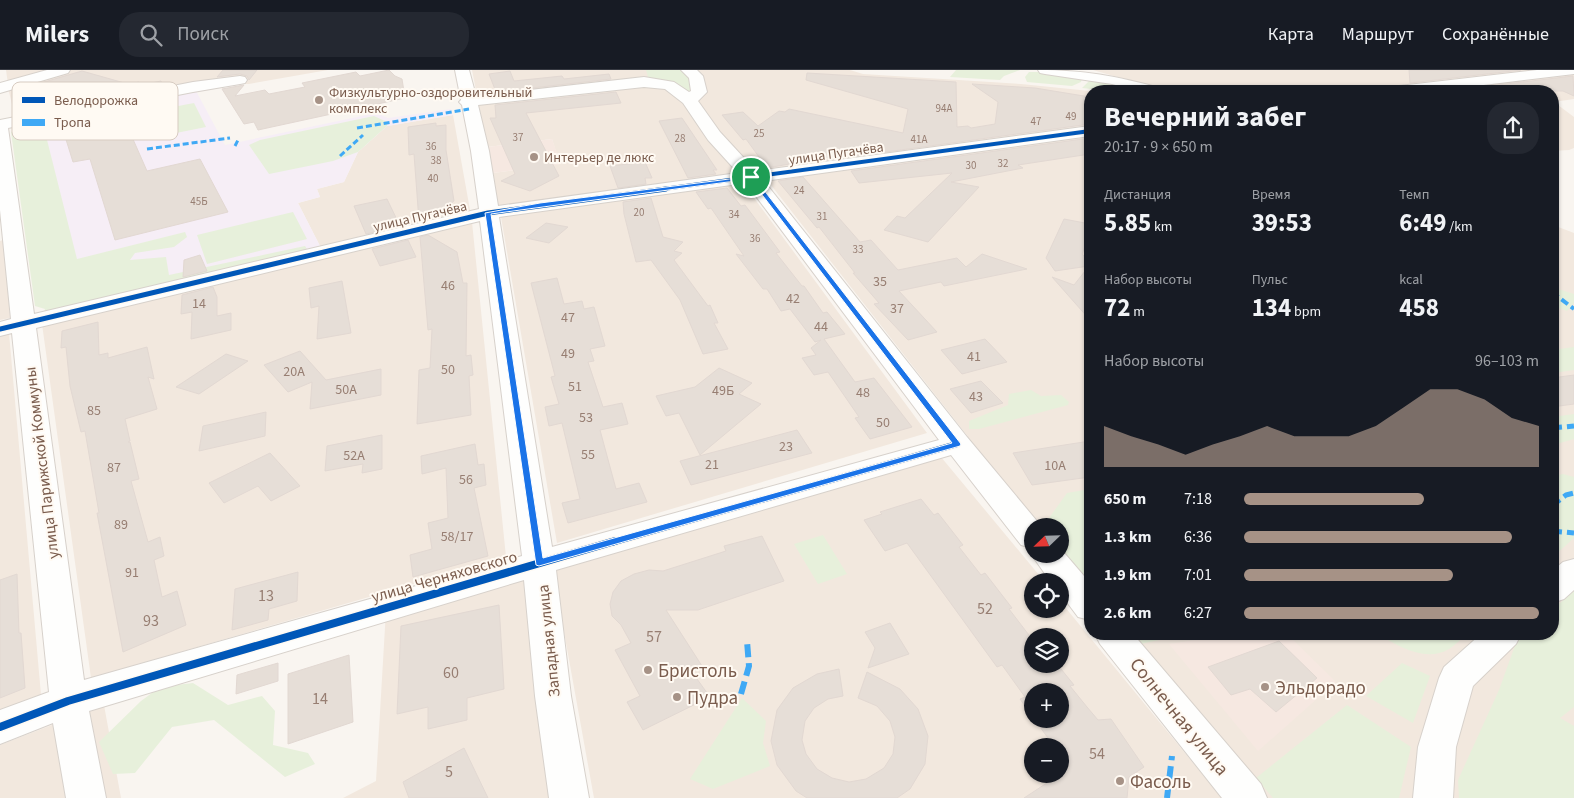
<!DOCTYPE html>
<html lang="ru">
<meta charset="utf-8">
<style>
body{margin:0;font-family:"Source Sans 3",sans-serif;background:#242831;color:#f1f3f6;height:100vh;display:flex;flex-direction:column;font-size:19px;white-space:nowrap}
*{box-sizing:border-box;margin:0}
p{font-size:16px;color:#9ea1a6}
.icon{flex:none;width:28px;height:28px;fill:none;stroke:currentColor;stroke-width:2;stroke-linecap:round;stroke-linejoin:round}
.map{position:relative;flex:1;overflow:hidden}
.drawer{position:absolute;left:1084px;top:15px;width:475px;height:555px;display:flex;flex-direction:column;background:#171b24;border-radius:20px;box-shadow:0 1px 4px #0004}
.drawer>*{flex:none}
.needle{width:32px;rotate:247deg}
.fabs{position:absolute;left:1024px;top:448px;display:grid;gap:10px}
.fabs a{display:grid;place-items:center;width:45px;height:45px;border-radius:50%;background:#171b24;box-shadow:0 1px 4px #0004;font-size:25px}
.pin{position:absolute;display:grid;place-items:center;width:42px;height:42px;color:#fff;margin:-21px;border:2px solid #fff;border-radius:50%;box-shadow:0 1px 5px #0007}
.round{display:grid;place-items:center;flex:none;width:52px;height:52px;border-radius:20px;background:#242831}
.overview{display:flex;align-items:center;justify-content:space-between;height:85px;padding:0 20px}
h1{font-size:28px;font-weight:700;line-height:38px}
.metrics{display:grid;grid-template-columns:repeat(3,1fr);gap:8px;height:85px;padding:5px 20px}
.metrics div{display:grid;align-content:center}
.metrics b{font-size:25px;font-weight:700}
.metrics small{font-size:14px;font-weight:400}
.metrics p{font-size:14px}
.chart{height:140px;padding:10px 20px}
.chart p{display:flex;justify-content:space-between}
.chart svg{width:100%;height:90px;margin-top:5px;fill:#a69286;opacity:.7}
ul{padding:0 20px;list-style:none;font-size:16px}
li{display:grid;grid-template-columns:80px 60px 1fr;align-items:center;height:38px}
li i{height:12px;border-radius:6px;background:#a69286}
header{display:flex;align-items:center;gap:30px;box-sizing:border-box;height:70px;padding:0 25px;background:#171b24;border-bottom:1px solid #363941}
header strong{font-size:24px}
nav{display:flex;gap:28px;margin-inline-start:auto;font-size:18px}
.search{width:350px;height:45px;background:#242831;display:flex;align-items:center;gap:12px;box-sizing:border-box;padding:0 18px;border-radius:20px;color:#9ea1a6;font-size:19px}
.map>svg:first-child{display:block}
.residential{fill:#f2e8de;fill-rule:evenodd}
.commercial{fill:#f6e8e1}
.education{fill:#f6eef6}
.green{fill:#e7f0db}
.building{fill:#e6ded7;stroke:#e2d8d2}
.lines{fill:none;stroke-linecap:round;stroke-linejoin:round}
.minor-casing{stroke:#d7d1cb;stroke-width:2}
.minor{fill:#fefefd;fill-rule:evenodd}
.quiet-far3{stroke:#3fa9f5;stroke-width:3;stroke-dasharray:6 3;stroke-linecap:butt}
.quiet-far2{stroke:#3fa9f5;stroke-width:4;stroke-dasharray:8 4;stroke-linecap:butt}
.quiet-far1{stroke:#3fa9f5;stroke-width:5;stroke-dasharray:10 5;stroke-linecap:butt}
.quiet{stroke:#3fa9f5;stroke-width:6;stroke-dasharray:13 6;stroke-linecap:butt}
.cycleway-far3-casing{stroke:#fffaf3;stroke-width:5.5}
.cycleway-far2-casing{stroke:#fffaf3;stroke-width:8}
.cycleway-far1-casing{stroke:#fffaf3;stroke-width:9}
.cycleway-casing{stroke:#fffaf3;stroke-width:11}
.cycleway-far3{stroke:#0057b8;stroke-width:4}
.cycleway-far2{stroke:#0057b8;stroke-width:5}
.cycleway-far1{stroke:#0057b8;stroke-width:6}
.cycleway{stroke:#0057b8;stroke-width:8}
.route{fill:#1a73e8;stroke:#fff;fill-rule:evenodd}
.poi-dot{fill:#a69286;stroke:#fffaf3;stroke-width:2}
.labels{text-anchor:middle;stroke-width:4;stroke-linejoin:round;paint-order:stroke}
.far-number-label{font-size:11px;fill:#977e72}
.far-poi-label{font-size:14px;fill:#7a5c4d;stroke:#fffaf3;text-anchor:start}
.far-street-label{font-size:14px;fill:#7a5c4d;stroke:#fffaf3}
.number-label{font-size:14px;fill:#977e72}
.street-label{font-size:16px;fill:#7a5c4d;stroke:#fffaf3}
.near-number-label{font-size:16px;fill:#977e72}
.near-poi-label{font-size:19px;fill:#7a5c4d;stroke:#fffaf3;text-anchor:start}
.near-street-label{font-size:19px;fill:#7a5c4d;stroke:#fffaf3}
.key{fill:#fffaf3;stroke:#d7cbc1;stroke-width:1}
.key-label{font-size:14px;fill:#7a5c4d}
</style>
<header>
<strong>Milers</strong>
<div class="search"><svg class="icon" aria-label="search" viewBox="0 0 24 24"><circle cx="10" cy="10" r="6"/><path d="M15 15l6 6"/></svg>Поиск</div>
<nav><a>Карта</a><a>Маршрут</a><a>Сохранённые</a></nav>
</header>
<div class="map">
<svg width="1574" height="728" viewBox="0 0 1574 728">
<rect width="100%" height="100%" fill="#f9f5f0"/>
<path class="residential" d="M 6,0 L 56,0 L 8,14 Z
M 70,0 L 328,0 L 249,14 L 229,14 L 17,54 L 8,18 Z
M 472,0 L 850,0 L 863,4 L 1021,14 L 1090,21 L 1090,56 L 497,136 L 493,103 L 560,94 L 552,69 L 487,77 Z
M 1093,0 L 1558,0 L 1375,21 L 1166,21 Z
M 1574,4 L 1574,29 L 1554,32 L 1574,47 L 1574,78 L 1569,80 L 1553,81 L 1552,21 L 1437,21 Z
M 453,45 L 470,140 L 320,176 L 298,133 L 320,127 L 317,119 L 344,112 L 358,82 L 387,56 Z
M 1090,65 L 1090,520 L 1060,456 L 1038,456 L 767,110 Z
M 743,113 L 927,363 L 557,473 L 501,147 L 540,139 Z
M 472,152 L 506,487 L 91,608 L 42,254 Z
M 1553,155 L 1574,163 L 1574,728 L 1257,728 L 1125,564 L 1552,564 Z
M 6,169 L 10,248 L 0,250 L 0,171 Z
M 9,263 L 41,625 L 0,641 L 0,265 Z
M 941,387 L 1044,511 L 1032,511 L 1032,539 L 1060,539 L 1060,531 L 1222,728 L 594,728 L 553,501 ZM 1032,566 L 1060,566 L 1060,594 L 1032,594 ZM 1032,621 L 1060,621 L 1060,649 L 1032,649 ZM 1032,676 L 1060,676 L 1060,704 L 1032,704 Z
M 530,503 L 559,728 L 343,728 L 376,711 L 386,540 Z
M 104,635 L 121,728 L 0,728 L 0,675 Z"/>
<path class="commercial" d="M 552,69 L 561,94 L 493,103 L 487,77 Z
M 1233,564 L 1287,564 L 1336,612 L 1258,681 L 1169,574 Z"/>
<path class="education" d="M 195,19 L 225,75 L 376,43 L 388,48 L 451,39 L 453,45 L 387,56 L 358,82 L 344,112 L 317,119 L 320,127 L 298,133 L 320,176 L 45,239 L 29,122 L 17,54 Z"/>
<path class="green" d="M 646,0 L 683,0 L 692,6 L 696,21 L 689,24 L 649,10 Z
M 956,0 L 1020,0 L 1004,6 L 1000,10 L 950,7 Z
M 1029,2 L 1041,2 L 1082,8 L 1081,12 L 1072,16 L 1027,12 L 1025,7 Z
M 1096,10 L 1113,13 L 1116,16 L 1111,21 L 1082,18 L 1089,11 Z
M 194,33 L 206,57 L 161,66 L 152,41 Z
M 75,43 L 72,46 L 43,54 L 77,189 L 185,162 L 187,167 L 174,177 L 135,183 L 130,190 L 166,187 L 169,205 L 305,176 L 307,179 L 295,185 L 44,243 L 45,239 L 35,236 L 11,62 L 47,48 Z
M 374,46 L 387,52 L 387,56 L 358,82 L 333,91 L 269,104 L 249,75 L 260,70 Z
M 293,142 L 307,169 L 207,194 L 197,165 Z
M 1552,217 L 1574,224 L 1574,233 L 1567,241 L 1553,236 Z
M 1574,277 L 1574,300 L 1553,303 L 1553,280 Z
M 1031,320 L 1041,326 L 1061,325 L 1069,332 L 1068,335 L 979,359 L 969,359 L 969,351 L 1008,335 L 1009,324 Z
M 1574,344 L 1574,369 L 1553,375 L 1553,347 Z
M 1563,404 L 1574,407 L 1574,468 L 1553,487 L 1553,406 Z
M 1090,419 L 1090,528 L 1054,484 L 1060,484 L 1060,456 L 1050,456 L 1049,448 L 1067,423 Z
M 823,465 L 847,504 L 818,514 L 794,474 Z
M 1574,521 L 1574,637 L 1560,648 L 1574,656 L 1574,728 L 1459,728 L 1458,710 L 1499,620 L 1517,570 L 1524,564 L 1552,564 L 1553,539 Z
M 1120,564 L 1187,564 L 1136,575 Z
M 1377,564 L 1467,564 C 1461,569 1455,575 1449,579 C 1425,593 1399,576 1377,564 Z
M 1402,593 L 1430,606 L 1413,653 L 1366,626 Z
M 193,613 L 228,635 L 262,626 L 275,641 L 273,675 L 308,683 L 315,694 L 285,707 L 214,650 L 172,657 L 135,703 L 113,704 L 99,672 L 141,631 L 160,617 Z
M 742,628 L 766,651 L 763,673 L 770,696 L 713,719 L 690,709 Z
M 1347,635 L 1411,677 L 1399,728 L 1273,728 L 1256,708 Z"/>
<path class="building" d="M 223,0 L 257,0 L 249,10 L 247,6 L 240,4 L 217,7 Z
M 389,0 L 395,6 L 402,9 L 405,28 L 258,60 L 254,52 L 244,54 L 222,19 L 244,15 L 235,26 L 265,20 L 269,24 L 305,17 L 302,13 L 356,2 L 360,6 Z
M 1409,0 L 1521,0 L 1410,13 Z
M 82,1 L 128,14 L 139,12 L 142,15 L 161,11 L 163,16 L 24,43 L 20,19 Z
M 510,1 L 514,11 L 562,6 L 564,9 L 609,4 L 611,9 L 496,22 L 489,4 Z
M 807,3 L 956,12 L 957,57 L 968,56 L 971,58 L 995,54 L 998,32 L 972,14 L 1035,18 L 1090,27 L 1090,54 L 842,88 L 840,85 L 767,98 L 746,69 L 743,70 L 722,45 L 743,42 L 758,56 L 779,41 L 785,42 L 789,39 L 903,63 L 908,39 L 806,10 Z
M 1573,6 L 1574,26 L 1563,21 L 1448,21 Z
M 616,22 L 621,33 L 526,43 L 559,106 L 530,121 L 501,111 L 515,104 L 490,48 L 496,48 L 495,35 Z
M 169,29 L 171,33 L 121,42 L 147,101 L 200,89 L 228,142 L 115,170 L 90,89 L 73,92 L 60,50 Z
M 682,48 L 717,100 L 713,100 L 716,104 L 688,108 L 659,51 Z
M 436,53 L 436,56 L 446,55 L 446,80 L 454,131 L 430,149 L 419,151 L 414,84 L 409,85 L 408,57 Z
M 1090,68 L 1090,84 L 1018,95 L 1023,98 L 951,112 L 979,117 L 928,172 L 884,160 L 897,146 L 905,148 L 952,103 L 859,113 L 851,101 Z
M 645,92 L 652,108 L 645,108 L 646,114 L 618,118 L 610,96 Z
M 803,107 L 860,172 L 871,170 L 898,200 L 957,188 L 966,197 L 982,184 L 1027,199 L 944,216 L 941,212 L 899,221 L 937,262 L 908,270 L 874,234 L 879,233 L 853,203 L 855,203 L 819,157 L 817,158 L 778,111 Z
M 727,118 L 741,136 L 745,135 L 780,182 L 776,183 L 802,216 L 804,216 L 823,243 L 827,242 L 845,264 L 824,269 L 855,312 L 874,308 L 912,357 L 870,369 L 855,348 L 859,347 L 828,302 L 814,305 L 802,288 L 816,285 L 811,278 L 821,270 L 815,272 L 790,239 L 781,241 L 767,219 L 763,219 L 736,184 L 744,186 L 711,138 L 708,139 L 696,122 Z
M 651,128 L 663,167 L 683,172 L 674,181 L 682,183 L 674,190 L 708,236 L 710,235 L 718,253 L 714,253 L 728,279 L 703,284 L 680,230 L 651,190 L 636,192 L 624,144 L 623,132 Z
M 387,129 L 400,156 L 366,164 L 354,136 Z
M 1064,149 L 1090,154 L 1090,165 L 1082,184 L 1090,193 L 1090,250 L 1052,207 L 1074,215 L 1089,196 L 1055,201 L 1046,188 Z
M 546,153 L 568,157 L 549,173 L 526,168 Z
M 428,165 L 457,182 L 463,213 L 467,213 L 466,286 L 471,285 L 473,305 L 469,306 L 471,345 L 417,354 L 419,300 L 430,298 L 432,259 L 428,260 L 420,167 Z
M 408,170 L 416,187 L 380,196 L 372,179 Z
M 200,185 L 207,201 L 183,207 L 184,190 Z
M 557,208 L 564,234 L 582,231 L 584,239 L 594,237 L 605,276 L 590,279 L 594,291 L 588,292 L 603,337 L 622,333 L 628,354 L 600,360 L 616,419 L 639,413 L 647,432 L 568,453 L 562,433 L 580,429 L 562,353 L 549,356 L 545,337 L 559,334 L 551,307 L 555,306 L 531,213 Z
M 342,211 L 351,263 L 317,269 L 319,236 L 311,238 L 309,218 Z
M 213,217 L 217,227 L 217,246 L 231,243 L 231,260 L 191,269 L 192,242 L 181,244 L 182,225 Z
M 98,252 L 99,285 L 108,283 L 108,288 L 147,277 L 154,309 L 148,307 L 157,339 L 125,349 L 130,371 L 128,372 L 130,372 L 139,409 L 131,411 L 148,472 L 160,467 L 164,486 L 154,490 L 162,527 L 177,521 L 186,555 L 123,582 L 97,443 L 99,443 L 85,361 L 81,362 L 70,316 L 66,277 L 61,278 L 62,261 Z
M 985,269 L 1007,292 L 962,304 L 941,280 Z
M 300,281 L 326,310 L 381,299 L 381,325 L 310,339 L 312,312 L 288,322 L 264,295 Z
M 226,284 L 248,291 L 199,324 L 176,317 Z
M 719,298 L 752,313 L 739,324 L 761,334 L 700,385 L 679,343 L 666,346 L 656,326 L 695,317 Z
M 1574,305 L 1574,334 L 1552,337 L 1552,308 Z
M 981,311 L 1003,333 L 971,343 L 950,319 Z
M 266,342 L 265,366 L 199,381 L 203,356 Z
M 797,360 L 812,383 L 691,415 L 680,391 Z
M 382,365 L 382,399 L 362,403 L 363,394 L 325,401 L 327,376 Z
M 1090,371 L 1090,407 L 1032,415 L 1013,383 Z
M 475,374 L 478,395 L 484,394 L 486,415 L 474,418 L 488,486 L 413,507 L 410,485 L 432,479 L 428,453 L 448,448 L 446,398 L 422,404 L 421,386 Z
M 270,383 L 300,416 L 271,431 L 258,416 L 224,433 L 209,413 Z
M 921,429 L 934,445 L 938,443 L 963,475 L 959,477 L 981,505 L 985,503 L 1012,538 L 1009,539 L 1032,569 L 1032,594 L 1057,594 L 1074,615 L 1070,616 L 1087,637 L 1098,650 L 1111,649 L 1144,697 L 1129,707 L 1127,728 L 1024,728 L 1056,707 L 1056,704 L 1060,704 L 1060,676 L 1054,676 L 1034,649 L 1060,649 L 1060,621 L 1032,621 L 1032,646 L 1020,629 L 1025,627 L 1002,595 L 997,597 L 907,473 L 885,481 L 864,450 L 882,444 L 880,442 Z
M 762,466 L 784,511 L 698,540 L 666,540 L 702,596 L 692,602 L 710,627 L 643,660 L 627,632 L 640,626 L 615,580 L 631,573 L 621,555 L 612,546 L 610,534 L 613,522 L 621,511 L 634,504 L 649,500 L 663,501 L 726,481 L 724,476 Z
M 298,502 L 297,531 L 269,539 L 268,550 L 232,560 L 235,519 Z
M 17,504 L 19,563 L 21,563 L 25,618 L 0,628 L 0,510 Z
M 499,535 L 504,619 L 467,628 L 467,650 L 428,659 L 428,637 L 397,644 L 401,556 Z
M 890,553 L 909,584 L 868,598 L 875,578 L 865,562 Z
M 1279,571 L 1317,608 L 1276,642 L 1250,619 L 1231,625 L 1208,597 Z
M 349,585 L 353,652 L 288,674 L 288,604 Z
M 278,593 L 278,611 L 236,624 L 237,605 Z
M 839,599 L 843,626 L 828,629 L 814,638 L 805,651 L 802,670 L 806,684 L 817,699 L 832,708 L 849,712 L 866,709 L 884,698 L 893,684 L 895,667 L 890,651 L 877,636 L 858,628 L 867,602 L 900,619 L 918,639 L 928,666 L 925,694 L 910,719 L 897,728 L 807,728 L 796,721 L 777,695 L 771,671 L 777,640 L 793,618 L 817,604 Z
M 464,678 L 488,728 L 409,728 L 403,712 Z"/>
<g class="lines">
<defs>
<path id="minor" d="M 47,0 L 70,0 L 68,3 L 0,23 L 0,13 Z
M 455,0 L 469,0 L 476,26 L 644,7 L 674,12 L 689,22 L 691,21 L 689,8 L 681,0 L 697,0 L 703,6 L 707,22 L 698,31 L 720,62 L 756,101 L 1090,56 L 1090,66 L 764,111 L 967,367 L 1041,456 L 1032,456 L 1032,478 L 1021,475 L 951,385 L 556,500 L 571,626 L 589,728 L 549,728 L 535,626 L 524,510 L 89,641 L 106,728 L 66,728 L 53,653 L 0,674 L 0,640 L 49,622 L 12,263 L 0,266 L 0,252 L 11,249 L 0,140 L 0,50 L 193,12 L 240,6 L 245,7 L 247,10 L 245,13 L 240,14 L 193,22 L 8,58 L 34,244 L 479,139 L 471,81 L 462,35 L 459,32 L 461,30 ZM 644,17 L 665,19 L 683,33 L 708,70 L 738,103 L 498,136 L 489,81 L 478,35 ZM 746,113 L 939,370 L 552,477 L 499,147 ZM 480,151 L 522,486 L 84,610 L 36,258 Z
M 1038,0 C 1084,0 1116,6 1160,18 L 1163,21 L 1138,21 L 1112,14 L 1045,4 L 1040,3 Z
M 1537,0 L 1574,0 L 1574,4 L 1435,21 L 1391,21 L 1394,18 L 1399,16 Z
M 1060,478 L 1090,513 L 1090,550 L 1078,547 L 1060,523 L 1060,511 L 1050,511 L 1031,484 L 1032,481 L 1032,484 L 1060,484 Z
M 1574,489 L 1574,520 L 1564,529 L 1552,533 L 1552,501 L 1563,492 Z
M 1095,564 L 1133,564 L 1261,714 L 1267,728 L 1222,728 L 1100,574 Z
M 1481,564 L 1521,564 L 1516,574 L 1473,616 L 1456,677 L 1453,728 L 1413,728 L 1418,677 L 1439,608 L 1444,597 Z"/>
</defs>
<use href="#minor" class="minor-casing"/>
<use href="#minor" class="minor"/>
<path class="quiet-far3" d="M 357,58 L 469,39
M 235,76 L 238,70
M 147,79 L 230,68
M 340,86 L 363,65"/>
<path class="quiet-far2" d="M 1552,222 L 1574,239"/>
<path class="quiet-far1" d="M 1552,358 L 1574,356
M 1552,436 L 1566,425 L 1574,423
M 1552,461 L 1574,463"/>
<path class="quiet" d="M 741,624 L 749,596 L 747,571
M 1167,728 L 1172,686"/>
<defs>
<path id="cycleway-far3" d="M 656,120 L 1090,61"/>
<path id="cycleway-far2" d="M 0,259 L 488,143 L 666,119"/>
<path id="cycleway-far1" d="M 611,473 L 957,374"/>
<path id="cycleway" d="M 0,657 L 68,631 L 615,471"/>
</defs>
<use href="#cycleway-far3" class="cycleway-far3-casing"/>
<use href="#cycleway-far2" class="cycleway-far2-casing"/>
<use href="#cycleway-far1" class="cycleway-far1-casing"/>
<use href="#cycleway" class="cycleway-casing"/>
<use href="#cycleway-far3" class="cycleway-far3"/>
<use href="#cycleway-far2" class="cycleway-far2"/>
<use href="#cycleway-far1" class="cycleway-far1"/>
<use href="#cycleway" class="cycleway"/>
</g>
<path class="route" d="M 753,106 L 961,374 L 960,376 L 539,496 L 536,495 L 485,143 L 540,133 ZM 750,109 L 952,373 L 543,488 L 491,144 Z"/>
<g class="poi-dot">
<circle cx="319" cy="30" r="5"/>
<circle cx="534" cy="87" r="5"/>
<circle cx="648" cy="600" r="5"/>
<circle cx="1265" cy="617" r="5"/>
<circle cx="677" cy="627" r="5"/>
<circle cx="1120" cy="711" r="5"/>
</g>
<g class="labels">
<g class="far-number-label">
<text x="944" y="42">94А</text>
<text x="1071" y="50">49</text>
<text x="1036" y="55">47</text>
<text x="759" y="67">25</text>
<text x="518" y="71">37</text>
<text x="680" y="72">28</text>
<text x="919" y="73">41А</text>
<text x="431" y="80">36</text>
<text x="436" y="94">38</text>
<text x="1003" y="97">32</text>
<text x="971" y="99">30</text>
<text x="433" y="112">40</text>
<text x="799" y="124">24</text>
<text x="199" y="135">45Б</text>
<text x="639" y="146">20</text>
<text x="734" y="148">34</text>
<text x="822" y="150">31</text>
<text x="755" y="172">36</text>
<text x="858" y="183">33</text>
</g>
<g class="far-poi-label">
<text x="329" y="27">Физкультурно-оздоровительный<tspan x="329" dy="16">комплекс</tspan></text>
<text x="544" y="92">Интерьер де люкс</text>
</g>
<g class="far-street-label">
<text transform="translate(836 83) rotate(-8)" y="5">улица Пугачёва</text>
<text transform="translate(420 146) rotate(-13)" y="5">улица Пугачёва</text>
</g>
<g class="number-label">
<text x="880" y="216">35</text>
<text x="448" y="220">46</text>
<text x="793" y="233">42</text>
<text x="199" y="238">14</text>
<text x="897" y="243">37</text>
<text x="568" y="252">47</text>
<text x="821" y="261">44</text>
<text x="568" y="288">49</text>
<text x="974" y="291">41</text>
<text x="448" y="304">50</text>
<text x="294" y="306">20А</text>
<text x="575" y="321">51</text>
<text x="346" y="324">50А</text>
<text x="723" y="325">49Б</text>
<text x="863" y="327">48</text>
<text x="976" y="331">43</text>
<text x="94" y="345">85</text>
<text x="586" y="352">53</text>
<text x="883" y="357">50</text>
<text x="786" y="381">23</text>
<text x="588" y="389">55</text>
<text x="354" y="390">52А</text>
<text x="712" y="399">21</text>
<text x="1055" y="400">10А</text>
<text x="114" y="402">87</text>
<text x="466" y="414">56</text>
<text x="121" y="459">89</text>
<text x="457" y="471">58/17</text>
<text x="132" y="507">91</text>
</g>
<g class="street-label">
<text transform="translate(41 393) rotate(-97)" y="6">улица Парижской Коммуны</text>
<text transform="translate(444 506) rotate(-16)" y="6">улица Черняховского</text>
<text transform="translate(548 571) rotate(-96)" y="6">Западная улица</text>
</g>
<g class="near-number-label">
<text x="266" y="531">13</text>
<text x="985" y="544">52</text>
<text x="151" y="556">93</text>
<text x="654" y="572">57</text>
<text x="451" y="608">60</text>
<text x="320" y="634">14</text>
<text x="1097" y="689">54</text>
<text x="449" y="707">5</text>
</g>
<g class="near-poi-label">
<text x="658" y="607">Бристоль</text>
<text x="1275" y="624">Эльдорадо</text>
<text x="687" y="634">Пудра</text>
<text x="1130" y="718">Фасоль</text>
</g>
<g class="near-street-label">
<text transform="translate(1180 646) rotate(51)" y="7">Солнечная улица</text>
</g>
</g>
<rect x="12" y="12" width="166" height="58" rx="8" class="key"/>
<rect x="22" y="27" width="23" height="6" fill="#0057b8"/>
<rect x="22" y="49" width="23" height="7" fill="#3fa9f5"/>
<g class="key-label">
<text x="54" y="35">Велодорожка</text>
<text x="54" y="57">Тропа</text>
</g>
</svg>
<div class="fabs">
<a><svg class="needle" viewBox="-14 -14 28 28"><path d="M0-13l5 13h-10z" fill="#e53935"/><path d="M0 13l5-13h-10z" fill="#9ea1a6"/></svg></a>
<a><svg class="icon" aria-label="locate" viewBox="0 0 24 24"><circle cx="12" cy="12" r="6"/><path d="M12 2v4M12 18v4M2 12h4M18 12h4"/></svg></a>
<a><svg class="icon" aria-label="layers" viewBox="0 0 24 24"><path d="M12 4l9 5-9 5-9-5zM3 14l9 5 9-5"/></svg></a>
<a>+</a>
<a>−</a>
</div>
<div class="pin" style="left:751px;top:107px;background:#1e9e55"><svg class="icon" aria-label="arrive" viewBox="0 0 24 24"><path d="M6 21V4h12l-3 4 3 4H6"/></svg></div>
<section class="drawer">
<div class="overview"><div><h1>Вечерний забег</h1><p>20:17 · 9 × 650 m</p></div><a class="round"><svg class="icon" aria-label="share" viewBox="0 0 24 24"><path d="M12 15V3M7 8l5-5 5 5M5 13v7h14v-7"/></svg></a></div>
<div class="metrics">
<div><p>Дистанция</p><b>5.85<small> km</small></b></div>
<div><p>Время</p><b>39:53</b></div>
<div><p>Темп</p><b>6:49<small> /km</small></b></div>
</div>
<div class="metrics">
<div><p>Набор высоты</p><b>72<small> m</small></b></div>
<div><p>Пульс</p><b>134<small> bpm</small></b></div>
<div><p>kcal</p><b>458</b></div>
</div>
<div class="chart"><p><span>Набор высоты</span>96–103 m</p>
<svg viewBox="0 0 160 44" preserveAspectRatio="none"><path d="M0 44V24L10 29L20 33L30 38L40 33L50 29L60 24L70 29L80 29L90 29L100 24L110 15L120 6L130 6L140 11L150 20L160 24V44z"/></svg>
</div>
<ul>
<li><b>650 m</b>7:18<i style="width:61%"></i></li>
<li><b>1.3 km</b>6:36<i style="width:91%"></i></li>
<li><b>1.9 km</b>7:01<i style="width:71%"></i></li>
<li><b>2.6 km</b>6:27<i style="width:100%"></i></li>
</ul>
</section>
</div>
